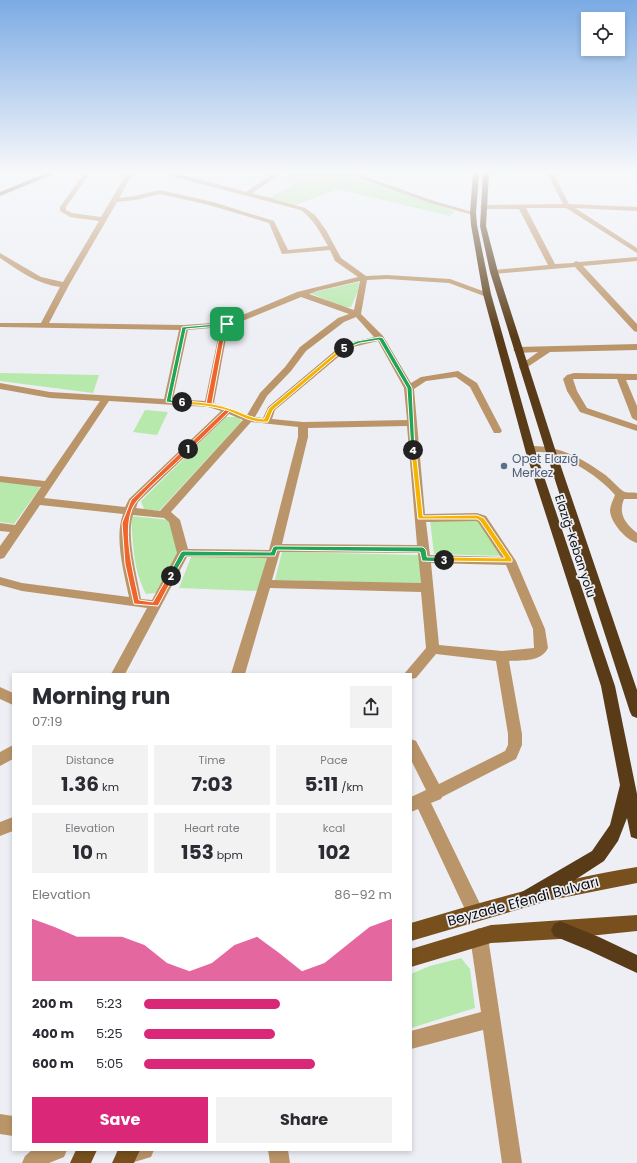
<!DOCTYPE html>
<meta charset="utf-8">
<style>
body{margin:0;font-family:Poppins,sans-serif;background:#f2f2f3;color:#2b2b33;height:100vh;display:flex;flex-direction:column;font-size:15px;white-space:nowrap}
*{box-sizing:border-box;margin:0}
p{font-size:13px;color:#7c7c81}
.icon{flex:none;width:22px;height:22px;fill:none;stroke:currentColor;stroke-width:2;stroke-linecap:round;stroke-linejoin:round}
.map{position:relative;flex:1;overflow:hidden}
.details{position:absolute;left:12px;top:673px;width:400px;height:478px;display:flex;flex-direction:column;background:#fff;border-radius:0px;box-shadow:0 2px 6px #0003}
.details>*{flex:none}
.fabs{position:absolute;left:581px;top:12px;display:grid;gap:8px}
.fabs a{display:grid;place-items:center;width:44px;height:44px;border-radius:0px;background:#fff;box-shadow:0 2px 6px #0003;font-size:20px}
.pin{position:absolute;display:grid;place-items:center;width:34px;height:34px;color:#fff;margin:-17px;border-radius:8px;box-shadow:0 2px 6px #0006}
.km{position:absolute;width:20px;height:20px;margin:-10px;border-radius:50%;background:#222;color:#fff;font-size:11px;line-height:20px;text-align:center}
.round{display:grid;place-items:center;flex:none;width:42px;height:42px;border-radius:0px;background:#f2f2f3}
.head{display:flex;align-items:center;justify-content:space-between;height:68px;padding:0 20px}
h1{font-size:22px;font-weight:700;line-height:30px}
.metrics{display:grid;grid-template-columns:repeat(3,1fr);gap:6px;height:68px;padding:4px 20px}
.metrics div{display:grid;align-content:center;border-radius:0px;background:#f2f2f3;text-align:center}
.metrics b{font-size:20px;font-weight:700}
.metrics small{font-size:11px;font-weight:400}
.metrics p{font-size:11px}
.chart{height:112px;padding:8px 20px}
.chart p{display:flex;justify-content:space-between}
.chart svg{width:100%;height:72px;margin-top:4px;fill:#db2777;opacity:.7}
.button{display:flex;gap:8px;margin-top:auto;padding:8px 20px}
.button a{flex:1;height:46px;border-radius:0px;background:#db2777;color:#fff;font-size:16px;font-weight:700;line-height:46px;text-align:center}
.button a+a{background:#f2f2f3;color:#2b2b33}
ul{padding:0 20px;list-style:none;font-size:13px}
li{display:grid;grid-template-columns:64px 48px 1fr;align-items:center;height:30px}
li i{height:10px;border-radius:5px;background:#db2777}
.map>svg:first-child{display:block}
.green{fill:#b7e8ac}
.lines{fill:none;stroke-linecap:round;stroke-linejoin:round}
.minor{fill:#bb956a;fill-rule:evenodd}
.major{fill:#78501e;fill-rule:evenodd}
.highway{fill:#593b17;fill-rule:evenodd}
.split-1{fill:#f0652b;stroke:#fff}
.split-2{fill:#f0652b;stroke:#fff}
.split-3{fill:#22a559;stroke:#fff}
.split-4{fill:#f5b400;stroke:#fff}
.split-5{fill:#22a559;stroke:#fff}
.split-6{fill:#f5b400;stroke:#fff}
.split-7{fill:#22a559;stroke:#fff}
.service-dot{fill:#5c6f8a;stroke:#eeeff5;stroke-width:1.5}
.labels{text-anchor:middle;stroke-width:3.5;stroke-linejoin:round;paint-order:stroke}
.service-label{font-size:12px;fill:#4e5e75;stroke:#eeeff5;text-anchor:start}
.street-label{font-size:12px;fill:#0d0d0f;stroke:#eeeff5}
.near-street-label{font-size:14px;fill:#0d0d0f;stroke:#eeeff5}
</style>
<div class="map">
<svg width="637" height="1163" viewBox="0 0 637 1163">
<rect width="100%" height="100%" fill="#eeeff5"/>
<path class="green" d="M 294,173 L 342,173 L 455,211 L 450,216 L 337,189 L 296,205 L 269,198 L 294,184 L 279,179 Z
M 359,282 L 358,291 L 351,307 L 342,307 L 310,293 Z
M 0,373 L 99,375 L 93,393 L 0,381 Z
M 145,410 L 168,412 L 157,435 L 133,432 Z
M 226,417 L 237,417 L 242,421 L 159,511 L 144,509 L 141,501 Z
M 0,481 L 37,486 L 40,488 L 14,524 L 0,522 Z
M 131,516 L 170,520 L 178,556 L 156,593 L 146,594 C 133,570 133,543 131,516 Z
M 430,520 L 480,520 L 505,556 L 434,554 Z
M 282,552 L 420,555 L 422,584 L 275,580 Z
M 261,556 L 268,558 L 259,591 L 179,588 L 191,557 Z
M 461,958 L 470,969 L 475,1008 L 411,1028 L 411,974 L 430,966 Z"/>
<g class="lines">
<path class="minor" d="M 84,173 L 90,173 L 66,207 L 66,210 L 72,213 L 101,217 L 127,173 L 133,173 L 119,198 L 135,196 L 160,190 L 213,202 L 274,221 L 288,250 L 328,246 C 320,232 314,220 301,210 L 166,175 L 170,173 L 195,178 L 246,192 L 274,173 L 282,173 L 252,193 L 305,208 L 315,215 L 326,230 L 341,258 L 366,276 L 387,275 L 450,279 L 491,294 L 487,296 L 484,296 L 449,283 L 387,279 L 367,280 L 361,314 L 383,336 L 411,383 L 421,377 L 458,371 L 477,383 L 502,431 L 500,433 L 494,433 L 470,387 L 456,377 L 426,381 L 414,389 L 425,514 L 477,513 L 486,516 L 516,561 L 545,629 L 548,648 C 541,662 524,660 509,661 L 522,734 L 522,745 L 516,759 L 442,797 L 441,799 L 431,803 L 481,906 L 483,912 L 481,918 L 475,920 L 469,918 L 418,809 L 411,812 L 411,797 L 426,790 L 411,760 L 411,739 L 416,741 L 439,784 L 505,751 L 508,745 L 508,734 L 496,661 L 436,654 L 416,678 L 411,679 L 411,674 L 404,674 L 426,648 L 421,592 L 270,588 L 245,674 L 231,674 L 267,558 L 187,557 L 125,674 L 111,674 L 147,608 L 22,591 L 0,585 L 0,577 L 22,583 L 129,597 C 124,573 114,537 123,514 L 40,505 L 4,558 L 0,559 L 0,546 L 10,532 L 0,531 L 0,523 L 15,525 L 41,487 L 0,482 L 0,476 L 45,481 L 100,401 L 50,398 L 0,389 L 0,383 L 50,392 L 164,399 L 179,330 L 0,327 L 0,323 L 41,323 L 60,287 C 37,284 19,271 0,258 L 0,253 L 41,277 L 63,282 L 99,221 L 70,217 L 60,211 L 60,207 ZM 160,194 L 209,205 L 269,223 L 282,254 L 330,250 L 335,261 L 358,277 L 297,292 L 226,322 L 184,325 L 49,323 L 69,285 L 117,202 L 135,200 ZM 360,281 L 354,310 L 309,294 L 317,291 ZM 301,297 L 349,314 L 338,318 L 300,347 L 285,367 L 260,393 L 247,415 L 214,403 L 227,333 L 230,326 ZM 356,317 L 374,337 L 343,344 L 268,407 L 263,418 L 255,417 L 267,396 L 291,371 L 306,351 L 344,322 ZM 222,327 L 219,333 L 205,401 L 173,399 L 188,330 ZM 378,341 L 404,388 L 407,420 L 303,422 L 272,419 L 275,410 L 349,348 ZM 109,401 L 208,407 L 221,411 L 129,499 L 125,507 L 44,498 ZM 229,414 L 243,420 L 160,511 L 136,508 L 138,502 ZM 251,422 L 298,427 L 298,437 L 269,550 L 188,549 L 180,520 L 171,512 ZM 407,426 L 417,545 L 282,544 L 308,437 L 308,428 ZM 133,515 L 164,518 L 169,522 L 177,553 L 152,600 L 141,599 C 137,576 126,536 133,515 ZM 476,521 L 478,522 L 501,557 L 430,555 L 426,522 ZM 280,552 L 418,553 L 421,583 L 272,580 ZM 431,563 L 506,565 L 533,629 L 534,648 L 502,651 L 439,645 Z
M 345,173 L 355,173 L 434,201 L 476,213 L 473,215 L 430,203 Z
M 547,173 L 553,173 L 569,204 L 637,207 L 637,211 L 575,208 L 637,248 L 637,253 L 566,208 L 526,208 L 555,264 L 573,263 L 576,261 L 579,262 L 637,257 L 637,261 L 583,266 L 637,324 L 637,332 L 634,331 L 575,267 L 494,274 L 490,272 L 494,270 L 548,265 L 519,209 L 483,209 L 480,207 L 483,205 L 563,204 Z
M 637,344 L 637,350 L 550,352 L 523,370 L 520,369 L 519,367 L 520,365 L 538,352 L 517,353 L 513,350 L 517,347 Z
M 574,373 L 637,374 L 637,380 L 626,380 L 637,406 L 637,421 L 632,418 L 617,379 L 573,379 L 577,391 L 587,408 L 637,425 L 637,431 L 580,412 L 567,391 L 563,379 L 567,375 Z
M 530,446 C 558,445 582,458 604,474 C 609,477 621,491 625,492 C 628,493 633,492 637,493 L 637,499 L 624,499 C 618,514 625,523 637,533 L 637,543 C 626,540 611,523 610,511 C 610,506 613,500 615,495 C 601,478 570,458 549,453 C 541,451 534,453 526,451 L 525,449 L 526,447 Z
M 0,687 L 13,693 L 13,705 L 0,699 Z
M 13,745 L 13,759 L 0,766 L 0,752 Z
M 13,817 L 13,831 L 0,836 L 0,822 Z
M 479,928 L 485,931 L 488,937 L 522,1163 L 502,1163 L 483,1030 L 411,1049 L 411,1031 L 481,1012 L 470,937 L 473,931 Z
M 0,1114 L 13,1116 L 13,1136 L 0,1134 Z
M 32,1150 L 67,1150 L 64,1157 L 49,1163 L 22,1163 L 25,1156 Z
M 118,1150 L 154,1150 L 151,1157 L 131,1163 L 119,1161 L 116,1154 Z
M 268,1150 L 288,1150 L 290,1163 L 270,1163 Z"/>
<path class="major" d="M 47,173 L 56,173 L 0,196 L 0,192 Z
M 637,867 L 637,883 L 551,900 L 411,941 L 411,923 C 486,901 560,879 637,867 Z
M 637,915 L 637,931 L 560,939 L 491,943 L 411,967 L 411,949 L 491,925 Z
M 76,1150 L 97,1150 L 91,1163 L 70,1163 Z
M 118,1150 L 140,1150 L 134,1163 L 112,1163 Z"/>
<path class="highway" d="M 473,173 L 479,173 L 476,213 L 477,225 L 491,294 L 536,453 L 615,686 L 637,794 L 637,839 L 631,837 L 627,818 L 618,841 L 604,861 L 564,887 L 526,907 L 520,905 L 518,899 L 520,893 L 592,851 L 610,825 L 620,785 L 601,686 L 526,453 L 483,294 L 471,225 L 470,213 Z
M 483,173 L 489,173 L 486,226 L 498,272 L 555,449 L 637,690 L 637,718 L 632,716 L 630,712 L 545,449 L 490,272 L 480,226 Z
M 560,921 L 599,937 L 637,955 L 637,973 L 588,950 L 554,936 L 551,930 L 554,924 Z"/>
</g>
<linearGradient id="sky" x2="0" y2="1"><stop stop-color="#7babe4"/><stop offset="0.51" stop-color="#f7f8fa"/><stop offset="1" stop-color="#f7f8fa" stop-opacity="0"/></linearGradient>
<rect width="637" height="336" fill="url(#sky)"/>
<path class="split-1" d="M 227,323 L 229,324 L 225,333 L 212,403 L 231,410 L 190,450 L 186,450 L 186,447 L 225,410 L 206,404 L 220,333 Z"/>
<path class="split-2" d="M 186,447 L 190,449 C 174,467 153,482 137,501 C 119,521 134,575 139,600 L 153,602 L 169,574 L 173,574 L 174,576 L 158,606 L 134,604 L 125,564 L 122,523 L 131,500 Z"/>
<path class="split-3" d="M 275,546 L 423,547 L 426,550 L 427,557 L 444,557 L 447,560 L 444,562 L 422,561 L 420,552 L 277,550 L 275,556 L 185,556 L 173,577 L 169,577 L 168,576 L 181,552 L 183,551 L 271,552 L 273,547 Z"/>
<path class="split-4" d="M 413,448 L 416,450 L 423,516 L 477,515 L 484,518 L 512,559 L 512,562 L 442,561 L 441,560 L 444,557 L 505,558 L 480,521 L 477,519 L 418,519 L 411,450 Z"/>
<path class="split-5" d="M 380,337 L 383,338 L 412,388 L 415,451 L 411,450 L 407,388 L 379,340 L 360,343 L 344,349 L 342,348 L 357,341 Z"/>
<path class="split-6" d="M 342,347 L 346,348 L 273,410 L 268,422 C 252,424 240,415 226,410 C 211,406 197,405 182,404 L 179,402 L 182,401 C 198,402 213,403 228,408 C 242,412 249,418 264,419 L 269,408 Z"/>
<path class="split-7" d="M 227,323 L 229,325 L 186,329 L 171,400 L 184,402 L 182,404 L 166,402 L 182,327 Z"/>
<circle class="service-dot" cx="504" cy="466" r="4"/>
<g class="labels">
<g class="service-label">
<text x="512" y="463">Opet Elazığ<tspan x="512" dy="14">Merkez</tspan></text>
</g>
<g class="street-label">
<text transform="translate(575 546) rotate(72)" y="4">Elazığ-Keban yolu</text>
</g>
<g class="near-street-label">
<text transform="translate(523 901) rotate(-15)" y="5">Beyzade Efendi Bulvarı</text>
</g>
</g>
</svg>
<div class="fabs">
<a><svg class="icon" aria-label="locate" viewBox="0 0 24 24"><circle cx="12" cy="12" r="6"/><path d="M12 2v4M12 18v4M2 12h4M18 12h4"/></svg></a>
</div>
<div class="pin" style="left:227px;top:324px;background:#1e9e55"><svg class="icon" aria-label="arrive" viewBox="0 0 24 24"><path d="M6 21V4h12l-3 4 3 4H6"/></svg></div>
<b class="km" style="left:188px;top:449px">1</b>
<b class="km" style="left:171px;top:576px">2</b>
<b class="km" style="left:444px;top:560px">3</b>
<b class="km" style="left:413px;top:450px">4</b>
<b class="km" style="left:344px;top:348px">5</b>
<b class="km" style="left:182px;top:402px">6</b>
<section class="details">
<div class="head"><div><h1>Morning run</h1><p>07:19</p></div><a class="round"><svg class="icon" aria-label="share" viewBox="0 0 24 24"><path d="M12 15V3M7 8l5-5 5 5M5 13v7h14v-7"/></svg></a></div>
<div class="metrics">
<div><p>Distance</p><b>1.36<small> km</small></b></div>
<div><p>Time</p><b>7:03</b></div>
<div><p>Pace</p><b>5:11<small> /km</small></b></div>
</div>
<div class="metrics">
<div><p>Elevation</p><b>10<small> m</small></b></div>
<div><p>Heart rate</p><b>153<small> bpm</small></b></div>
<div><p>kcal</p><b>102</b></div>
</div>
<div class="chart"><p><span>Elevation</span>86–92 m</p>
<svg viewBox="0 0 160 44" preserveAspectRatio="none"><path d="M0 44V6L10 11L20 17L30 17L40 17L50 22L60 33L70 38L80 33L90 22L100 17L110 27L120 38L130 33L140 22L150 11L160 6V44z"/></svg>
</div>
<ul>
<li><b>200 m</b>5:23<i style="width:55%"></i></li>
<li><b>400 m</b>5:25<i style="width:53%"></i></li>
<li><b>600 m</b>5:05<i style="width:69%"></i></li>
</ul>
<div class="button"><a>Save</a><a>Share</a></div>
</section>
</div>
